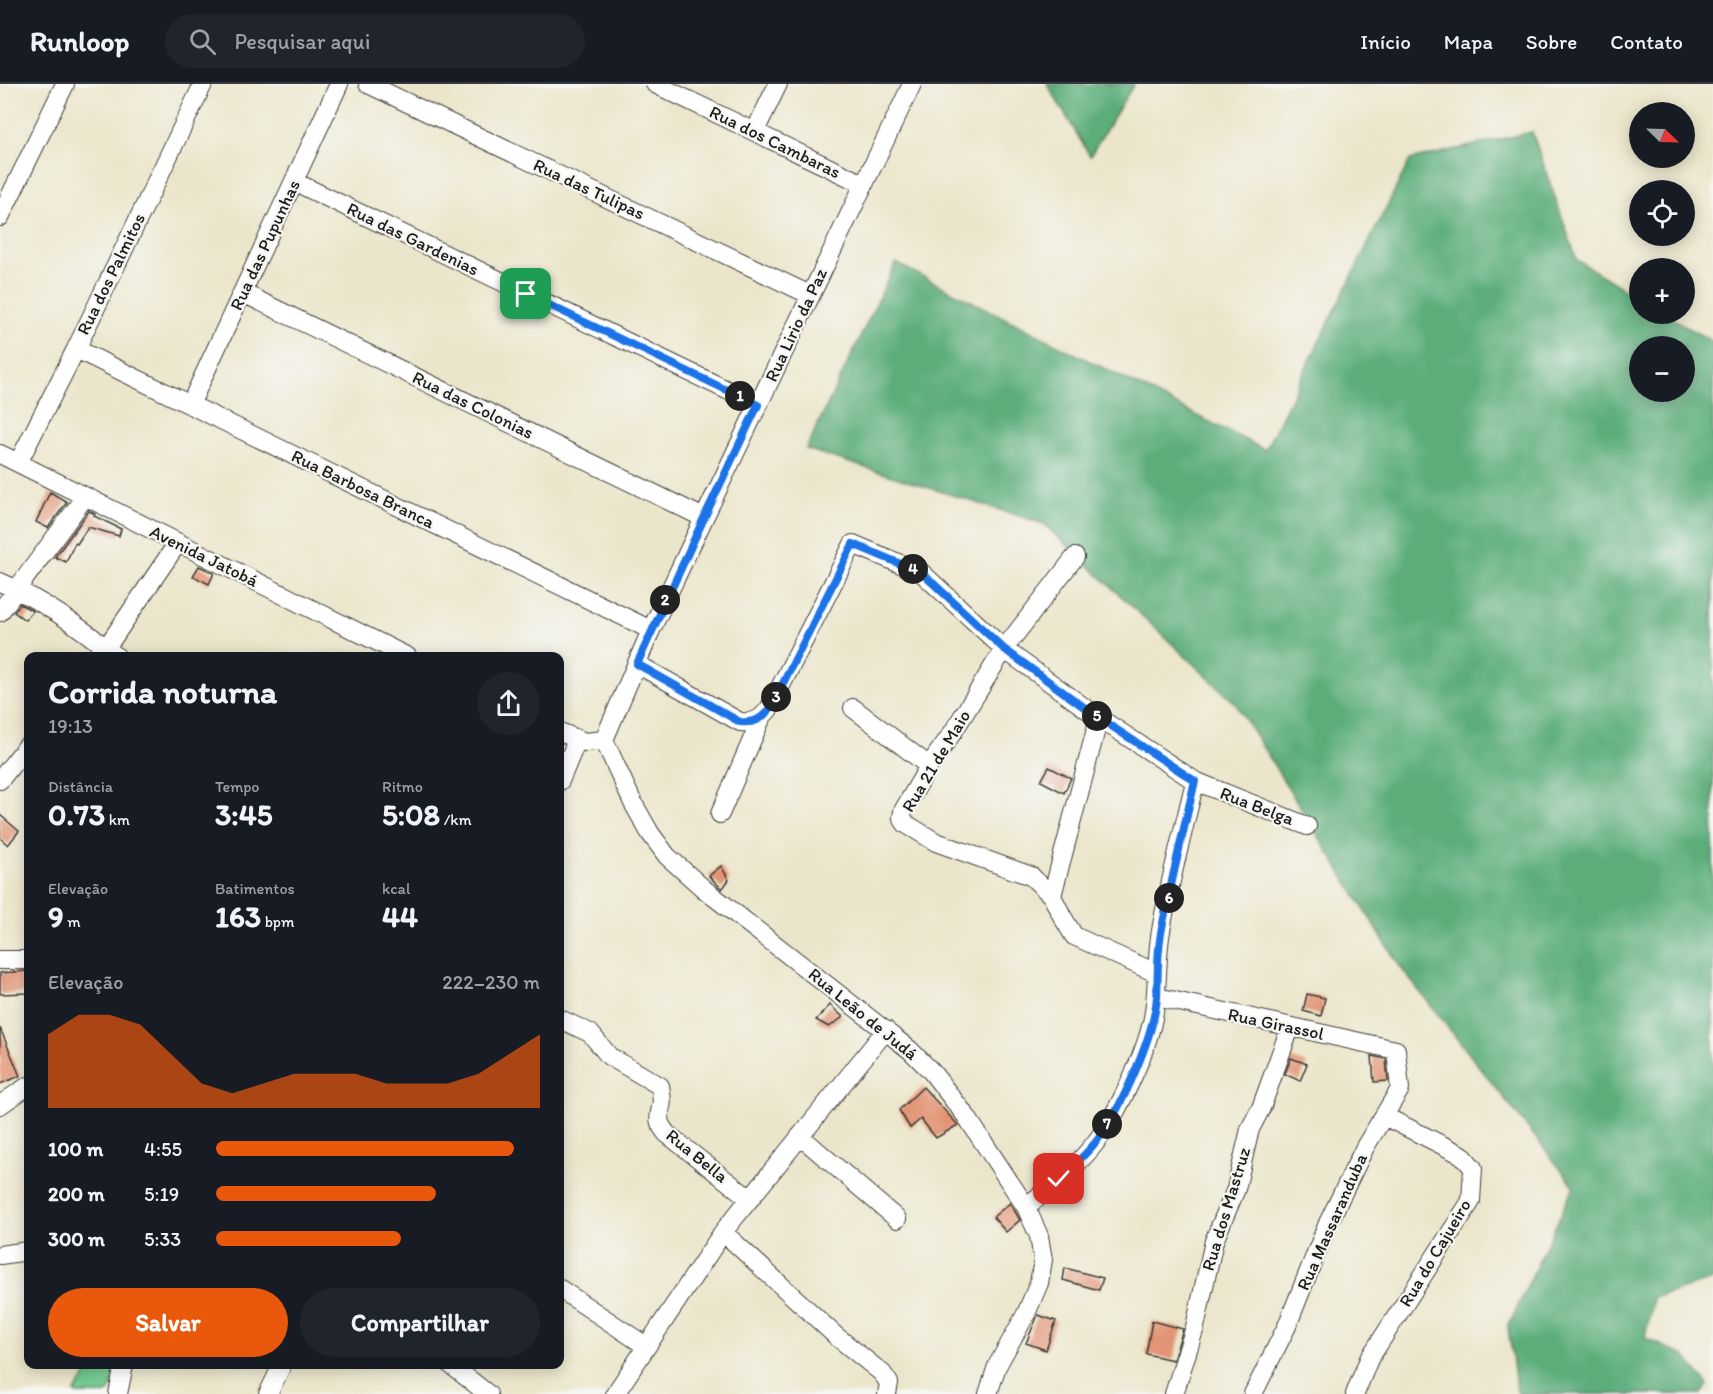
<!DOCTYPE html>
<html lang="pt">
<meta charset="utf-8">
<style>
body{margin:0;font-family:Itim,sans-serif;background:#20242c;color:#f1f3f6;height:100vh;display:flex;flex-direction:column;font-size:22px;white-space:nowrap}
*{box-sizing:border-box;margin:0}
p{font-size:20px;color:#9ea1a6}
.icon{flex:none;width:33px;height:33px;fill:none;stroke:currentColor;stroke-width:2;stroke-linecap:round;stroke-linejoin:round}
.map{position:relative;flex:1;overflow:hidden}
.sheet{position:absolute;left:24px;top:568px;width:540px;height:717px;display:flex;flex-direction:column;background:#171b24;border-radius:12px;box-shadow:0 3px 15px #0003}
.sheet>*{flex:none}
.needle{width:39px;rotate:113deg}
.controls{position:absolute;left:1629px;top:18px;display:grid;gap:12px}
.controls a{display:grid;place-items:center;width:66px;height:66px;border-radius:50%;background:#171b24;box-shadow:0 3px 15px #0003;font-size:30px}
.pin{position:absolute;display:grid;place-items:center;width:51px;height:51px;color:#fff;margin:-26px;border-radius:12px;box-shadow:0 3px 9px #0006}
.km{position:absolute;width:30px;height:30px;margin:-15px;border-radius:50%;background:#222;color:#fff;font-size:16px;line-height:30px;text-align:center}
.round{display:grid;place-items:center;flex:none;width:63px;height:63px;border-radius:32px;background:#20242c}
.summary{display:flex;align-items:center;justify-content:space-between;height:102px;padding:0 24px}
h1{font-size:33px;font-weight:700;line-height:45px}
.figures{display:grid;grid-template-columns:repeat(3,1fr);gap:9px;height:102px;padding:6px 24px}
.figures div{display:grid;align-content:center}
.figures b{font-size:30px;font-weight:700}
.figures small{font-size:16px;font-weight:400}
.figures p{font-size:16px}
.chart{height:168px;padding:12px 24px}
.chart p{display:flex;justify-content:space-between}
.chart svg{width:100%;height:108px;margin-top:6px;fill:#ea580c;opacity:.7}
.button{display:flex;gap:12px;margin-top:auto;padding:12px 24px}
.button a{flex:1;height:69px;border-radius:36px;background:#ea580c;color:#fff;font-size:24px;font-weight:700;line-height:69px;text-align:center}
.button a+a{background:#20242c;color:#f1f3f6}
ul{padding:0 24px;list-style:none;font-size:20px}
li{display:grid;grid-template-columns:96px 72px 1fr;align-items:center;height:45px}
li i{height:15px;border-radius:8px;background:#ea580c}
header{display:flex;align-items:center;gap:36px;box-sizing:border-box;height:84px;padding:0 30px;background:#171b24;border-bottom:2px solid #363941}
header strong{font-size:28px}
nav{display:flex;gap:33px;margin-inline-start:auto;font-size:21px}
.search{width:420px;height:54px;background:#20242c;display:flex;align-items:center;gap:15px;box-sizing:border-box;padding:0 21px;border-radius:33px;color:#9ea1a6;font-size:22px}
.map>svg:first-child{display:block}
.green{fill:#70c98f;stroke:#467256;stroke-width:1.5}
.forest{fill:#5cad7a;stroke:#3c644b;stroke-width:1.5;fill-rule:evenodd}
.building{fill:#e29474}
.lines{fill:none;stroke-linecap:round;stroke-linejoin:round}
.minor-casing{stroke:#3b3a36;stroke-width:20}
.minor{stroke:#fff;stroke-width:18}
.route-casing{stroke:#fff;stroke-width:12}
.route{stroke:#1a73e8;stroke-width:8}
.labels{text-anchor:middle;stroke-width:4.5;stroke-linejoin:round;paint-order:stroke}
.street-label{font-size:18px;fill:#1c1c1c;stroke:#f6f6f2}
</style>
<header>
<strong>Runloop</strong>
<div class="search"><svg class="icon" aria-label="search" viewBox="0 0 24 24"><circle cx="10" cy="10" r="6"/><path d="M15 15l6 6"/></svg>Pesquisar aqui</div>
<nav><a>Início</a><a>Mapa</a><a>Sobre</a><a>Contato</a></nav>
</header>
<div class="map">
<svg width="1713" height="1310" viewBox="0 0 1713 1310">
<rect width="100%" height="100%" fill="#f6f6f2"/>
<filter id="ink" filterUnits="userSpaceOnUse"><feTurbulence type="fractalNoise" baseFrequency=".0167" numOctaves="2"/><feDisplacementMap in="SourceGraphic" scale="12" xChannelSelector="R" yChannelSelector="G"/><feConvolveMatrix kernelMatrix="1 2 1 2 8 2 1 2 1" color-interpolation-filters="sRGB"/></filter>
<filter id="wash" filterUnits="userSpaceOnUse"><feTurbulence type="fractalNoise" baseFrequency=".008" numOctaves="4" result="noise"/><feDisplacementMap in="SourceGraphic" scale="24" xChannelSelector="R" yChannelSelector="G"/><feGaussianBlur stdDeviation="1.35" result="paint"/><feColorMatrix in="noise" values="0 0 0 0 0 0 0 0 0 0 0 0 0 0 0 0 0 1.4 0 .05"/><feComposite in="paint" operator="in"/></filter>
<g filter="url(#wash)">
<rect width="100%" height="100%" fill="#ebe6cb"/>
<path class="green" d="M 94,1281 L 115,1281 L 120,1286 L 107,1310 L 77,1310 L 75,1308 Z"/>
<path class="forest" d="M 1047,0 L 1134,0 L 1090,72 Z
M 1532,48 L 1577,176 L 1639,214 L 1640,230 L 1665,230 L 1713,258 L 1713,1196 L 1653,1214 L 1645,1254 L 1685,1272 L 1708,1301 L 1702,1310 L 1517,1310 L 1508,1243 L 1574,1102 L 1401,884 L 1235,619 L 1044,440 L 806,365 L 896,179 L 1265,366 L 1410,76 ZM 1640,262 L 1684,262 L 1684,308 L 1640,308 Z"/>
<g id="blocks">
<path class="building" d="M 50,408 L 67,418 L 48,444 L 36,438 Z
M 89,427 L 95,430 L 94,432 L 121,445 L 119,452 L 88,443 L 77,460 L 75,459 L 66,478 L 55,473 Z
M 199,482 L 214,489 L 209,500 L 193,492 Z
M 20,520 L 33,527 L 25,536 L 14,528 Z
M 1049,683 L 1071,694 L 1064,709 L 1041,697 Z
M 0,731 L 19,747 L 8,761 L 0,754 Z
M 721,782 L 729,796 L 722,805 L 709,792 Z
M 28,887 L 28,909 L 0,910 L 0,889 Z
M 1307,910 L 1325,914 L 1321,932 L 1303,927 Z
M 830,921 L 843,933 L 829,943 L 816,936 Z
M 0,944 L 20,992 L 0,1000 Z
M 1372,972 L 1386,975 L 1388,997 L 1374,998 Z
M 1291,974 L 1307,980 L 1300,997 L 1285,990 Z
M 923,1003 L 958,1041 L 936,1054 L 921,1035 L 910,1044 L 899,1026 Z
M 1010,1119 L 1020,1136 L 1006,1148 L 993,1133 Z
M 1065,1184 L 1103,1194 L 1099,1206 L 1063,1196 Z
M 1038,1231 L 1056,1237 L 1046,1266 L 1026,1259 Z
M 1152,1237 L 1183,1245 L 1173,1276 L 1146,1270 Z"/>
</g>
</g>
<g filter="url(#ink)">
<use href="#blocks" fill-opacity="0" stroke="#3b3a36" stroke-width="1.5"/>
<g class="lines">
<defs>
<path id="minor" d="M 368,0 L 810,211
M 655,0 L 863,100
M 755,47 L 778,0
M 295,98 L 758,321
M 0,133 L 65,0
M 243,209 L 704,434
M 76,265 L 651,546
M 190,321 L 339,0
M 0,370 L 408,573
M 18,379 L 76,265 L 203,0
M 0,498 C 42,516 82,544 117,573
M 0,528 L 85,413
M 100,573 L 177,460
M 637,580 L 740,638 C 755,639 760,636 769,625 L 853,460 L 922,489 L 1004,565 L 1099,634 L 1195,697 L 1307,742
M 853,624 L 929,682
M 1099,634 L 1052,812 L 1062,832 L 1074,852 L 1156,889
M 560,648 L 585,658 L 604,656 L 651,546 L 704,434 L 912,0
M 604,656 L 633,719 L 650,749 L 667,772 L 704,805 L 910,966 L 931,987 L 966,1032 L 1026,1123 L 1039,1152 L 1043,1176 L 1039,1199 L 1026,1230 L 997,1282 L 988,1310
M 0,696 L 28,661
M 560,697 L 577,656
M 720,730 L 761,635
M 1052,812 L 1031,792 L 936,758 L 906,740 L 902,734 L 903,727 L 929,682 L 953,648 L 1004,565 L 1075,473
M 0,876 L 28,876
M 1157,913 L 1396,966 L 1400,1005 L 1365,1063 L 1328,1139 L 1287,1242 L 1253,1310
M 560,935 L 590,949 L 609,972 L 660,1002 C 661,1008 663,1017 661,1023 C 658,1036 658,1039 667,1050 L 750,1115
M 0,1021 L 28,1002
M 800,1052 L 897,1135
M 1026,1123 C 1051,1102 1077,1083 1096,1058 C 1118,1029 1146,969 1153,934 C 1158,907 1156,880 1160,853 C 1168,801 1183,749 1195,697
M 723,1148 L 836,1252 L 882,1289 L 889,1299 L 887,1310
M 0,1171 L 28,1167
M 560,1205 L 646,1262
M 451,1281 L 488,1310
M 118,1310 L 124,1281
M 268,1310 L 282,1281
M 615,1310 L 723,1148 L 886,946
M 1174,1310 L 1195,1243 L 1214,1157 L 1236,1105 L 1250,1045 L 1261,1024 L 1290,944
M 1355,1310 L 1369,1275 L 1471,1117 L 1473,1084 L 1462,1071 L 1384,1032"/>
</defs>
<use href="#minor" class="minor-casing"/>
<use href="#minor" class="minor"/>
</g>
</g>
<g class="lines" filter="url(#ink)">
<defs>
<path id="route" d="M 526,210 L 758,321 L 704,434 L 637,580 L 740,638 C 755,639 760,636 770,625 L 853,460 L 922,489 L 1004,565 L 1099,634 L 1195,697 C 1183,748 1171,798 1161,849 C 1157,871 1158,891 1157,913 C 1154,952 1120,1029 1095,1059 C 1084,1072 1072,1084 1059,1095"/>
</defs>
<use href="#route" class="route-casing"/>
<use href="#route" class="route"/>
</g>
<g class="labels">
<g class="street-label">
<text transform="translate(775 58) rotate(26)" y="6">Rua dos Cambaras</text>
<text transform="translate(589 105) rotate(25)" y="6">Rua das Tulipas</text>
<text transform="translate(413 155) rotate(26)" y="6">Rua das Gardenias</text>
<text transform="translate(265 161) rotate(-65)" y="6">Rua das Pupunhas</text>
<text transform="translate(111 190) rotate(-64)" y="6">Rua dos Palmitos</text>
<text transform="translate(796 241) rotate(-65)" y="6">Rua Lirio da Paz</text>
<text transform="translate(473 321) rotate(26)" y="6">Rua das Colonias</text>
<text transform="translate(363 405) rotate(26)" y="6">Rua Barbosa Branca</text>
<text transform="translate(204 472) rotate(26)" y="6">Avenida Jatobá</text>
<text transform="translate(936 677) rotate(-59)" y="6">Rua 21 de Maio</text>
<text transform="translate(1257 722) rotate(21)" y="6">Rua Belga</text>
<text transform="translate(863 930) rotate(39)" y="6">Rua Leão de Judá</text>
<text transform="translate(1276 940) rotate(12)" y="6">Rua Girassol</text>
<text transform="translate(697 1072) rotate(39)" y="6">Rua Bella</text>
<text transform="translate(1226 1125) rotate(-73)" y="6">Rua dos Mastruz</text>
<text transform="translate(1332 1138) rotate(-66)" y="6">Rua Massaranduba</text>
<text transform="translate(1435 1169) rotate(-59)" y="6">Rua do Cajueiro</text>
</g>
</g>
</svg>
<div class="controls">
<a><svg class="needle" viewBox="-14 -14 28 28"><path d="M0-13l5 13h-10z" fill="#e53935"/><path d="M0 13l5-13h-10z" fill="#9ea1a6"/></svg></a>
<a><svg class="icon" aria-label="locate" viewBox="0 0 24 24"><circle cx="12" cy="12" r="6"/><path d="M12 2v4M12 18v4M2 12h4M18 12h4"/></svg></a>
<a>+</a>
<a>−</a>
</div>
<div class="pin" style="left:526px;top:210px;background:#1e9e55"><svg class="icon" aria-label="arrive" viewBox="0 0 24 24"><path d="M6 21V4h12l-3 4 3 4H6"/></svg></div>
<div class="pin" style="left:1059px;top:1095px;background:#d93025"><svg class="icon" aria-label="check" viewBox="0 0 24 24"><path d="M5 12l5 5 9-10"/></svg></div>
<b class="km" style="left:740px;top:312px">1</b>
<b class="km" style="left:665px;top:516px">2</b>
<b class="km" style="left:776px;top:613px">3</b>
<b class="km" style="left:913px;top:485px">4</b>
<b class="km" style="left:1097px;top:632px">5</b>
<b class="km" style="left:1169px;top:814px">6</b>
<b class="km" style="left:1107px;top:1040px">7</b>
<section class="sheet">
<div class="summary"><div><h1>Corrida noturna</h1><p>19:13</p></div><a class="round"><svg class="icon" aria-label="share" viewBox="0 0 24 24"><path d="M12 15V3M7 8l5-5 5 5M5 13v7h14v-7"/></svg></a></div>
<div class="figures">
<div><p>Distância</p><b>0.73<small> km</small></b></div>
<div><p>Tempo</p><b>3:45</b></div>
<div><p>Ritmo</p><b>5:08<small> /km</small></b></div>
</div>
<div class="figures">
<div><p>Elevação</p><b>9<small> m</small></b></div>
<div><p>Batimentos</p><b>163<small> bpm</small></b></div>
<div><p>kcal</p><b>44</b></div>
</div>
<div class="chart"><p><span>Elevação</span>222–230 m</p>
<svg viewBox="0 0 160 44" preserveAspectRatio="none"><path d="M0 44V14L10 6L20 6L30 10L40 22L50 34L60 38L70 34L80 30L90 30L100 30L110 34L120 34L130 34L140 30L150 22L160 14V44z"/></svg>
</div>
<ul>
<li><b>100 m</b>4:55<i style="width:92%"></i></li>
<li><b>200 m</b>5:19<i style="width:68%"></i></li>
<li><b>300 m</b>5:33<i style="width:57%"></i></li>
</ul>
<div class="button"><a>Salvar</a><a>Compartilhar</a></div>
</section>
</div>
